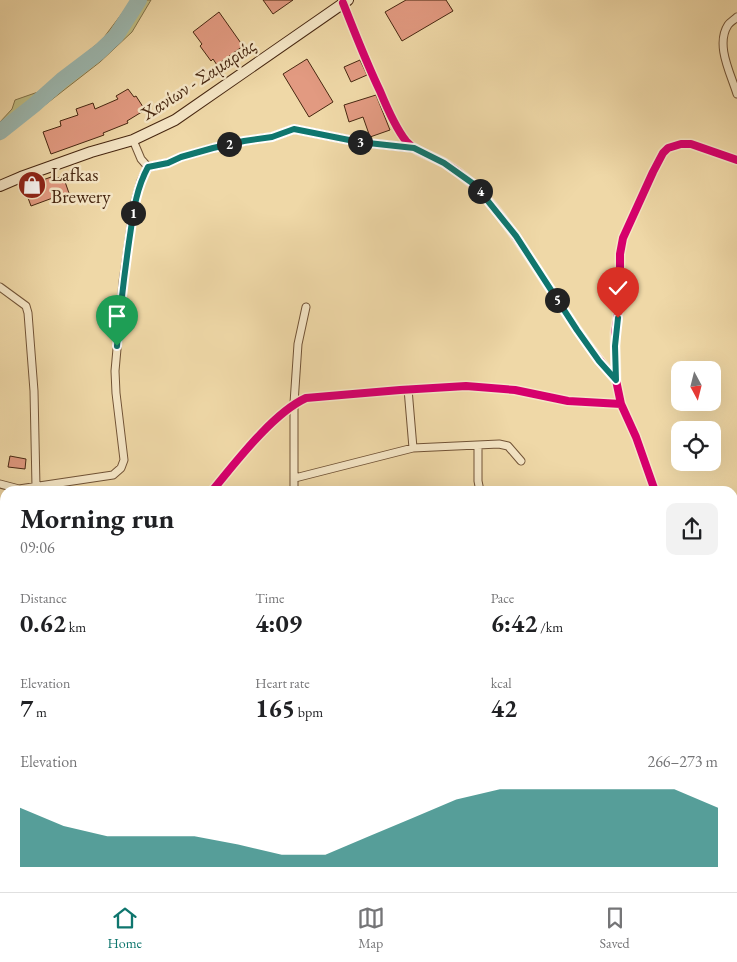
<!DOCTYPE html>
<meta charset="utf-8">
<style>
body{margin:0;font-family:"EB Garamond",serif;background:#f2f2f2;color:#202124;height:100vh;display:flex;flex-direction:column;font-size:19px;white-space:nowrap}
*{box-sizing:border-box;margin:0}
p{font-size:16px;color:#757577}
.icon{flex:none;width:28px;height:28px;fill:none;stroke:currentColor;stroke-width:2;stroke-linecap:round;stroke-linejoin:round}
.map{position:relative;flex:1;overflow:hidden}
.sheet{position:absolute;left:0px;top:486px;width:738px;height:406px;display:flex;flex-direction:column;background:#fff;border-radius:15px 15px 0 0;box-shadow:0 5px 20px #0002}
.sheet>*{flex:none}
.needle{width:32px;rotate:173deg}
.tools{position:absolute;left:671px;top:361px;display:grid;gap:10px}
.tools a{display:grid;place-items:center;width:50px;height:50px;border-radius:10px;background:#fff;box-shadow:0 5px 20px #0002;font-size:25px}
.pin{position:absolute;display:grid;place-items:center;width:42px;height:42px;color:#fff;margin:-51px -21px;border-radius:50% 50% 50% 0;rotate:-45deg;box-shadow:0 0 5px #0007}
.pin .icon{rotate:45deg}
.km{position:absolute;width:25px;height:25px;margin:-12px;border-radius:50%;background:#222;color:#fff;font-size:14px;line-height:25px;text-align:center}
.round{display:grid;place-items:center;flex:none;width:52px;height:52px;border-radius:10px;background:#f2f2f2}
.summary{display:flex;align-items:center;justify-content:space-between;height:85px;padding:0 20px}
h1{font-size:28px;font-weight:700;line-height:38px}
.stats{display:grid;grid-template-columns:repeat(3,1fr);gap:8px;height:85px;padding:5px 20px}
.stats div{display:grid;align-content:center}
.stats b{font-size:25px;font-weight:700}
.stats small{font-size:14px;font-weight:400}
.stats p{font-size:14px}
.chart{height:140px;padding:10px 20px}
.chart p{display:flex;justify-content:space-between}
.chart svg{width:100%;height:90px;margin-top:5px;fill:#0f766e;opacity:.7}
.dock{display:flex;justify-content:space-around;align-items:center;height:70px;border-top:1px solid #e0e0e0;background:#fff;font-size:14px;color:#757577}
.dock a{display:grid;justify-items:center;gap:2px}
.dock .selected{color:#0f766e}
.map>svg:first-child{display:block}
.green{fill:#bfbd83;stroke:#83724a}
.lines{fill:none;stroke-linecap:round;stroke-linejoin:round}
.river{stroke:#9cb8b0;stroke-width:16}
.building{fill:#e29a81;stroke:#472711}
.street-casing{stroke:#715336;stroke-width:9}
.secondary-casing{stroke:#472711;stroke-width:12}
.street{stroke:#f5e6c6;stroke-width:7}
.secondary{stroke:#f5e6c6;stroke-width:10}
.cycleway-casing{stroke:#f5e6c6;stroke-width:11}
.cycleway{stroke:#d6006c;stroke-width:8}
.route-casing{stroke:#fff;stroke-width:10}
.route{stroke:#0f766e;stroke-width:6}
.labels{text-anchor:middle;stroke-width:5;stroke-linejoin:round;paint-order:stroke}
.street-label{font-size:19px;fill:#472711;stroke:#f5e6c6}
.poi-label{font-size:19px;fill:#472711;stroke:#f5e6c6;text-anchor:start}
</style>
<div class="map">
<svg width="737" height="892" viewBox="0 0 737 892">
<rect width="100%" height="100%" fill="#efd8a7"/>
<filter id="stains"><feTurbulence type="fractalNoise" baseFrequency=".004" numOctaves="4"/><feColorMatrix values="0 0 0 0 .2 0 0 0 0 .09 0 0 0 0 .02 0 0 0 .5 -.17"/></filter>
<radialGradient id="worn" r=".72"><stop offset=".6" stop-color="#630" stop-opacity="0"/><stop offset="1" stop-color="#630" stop-opacity=".3"/></radialGradient>
<path class="green" d="M 132,0 L 151,0 L 132,32 L 100,62 L 0,140 L 0,122 L 12,109 L 15,100 L 38,92 L 102,40 Z"/>
<g class="lines">
<path class="river" d="M 0,132 L 34,105 L 62,80 L 99,52 L 116,36 L 139,0"/>
</g>
<path class="building" d="M 263,0 L 293,0 L 273,14 Z
M 406,0 L 446,0 L 453,11 L 402,41 L 385,12 Z
M 219,12 L 243,46 L 217,65 L 213,59 L 211,61 L 200,46 L 202,44 L 193,32 Z
M 307,59 L 333,102 L 309,117 L 283,74 Z
M 360,60 L 367,75 L 351,82 L 344,67 Z
M 128,89 L 134,97 L 136,96 L 145,110 L 127,121 L 128,123 L 103,133 L 104,135 L 51,154 L 43,132 L 61,126 L 60,121 L 78,115 L 76,109 L 93,103 L 95,109 L 118,99 L 116,96 Z
M 376,95 L 390,130 L 370,137 L 363,117 L 349,122 L 344,105 Z
M 63,176 L 70,196 L 59,200 L 58,196 L 31,206 L 24,187 L 51,177 L 52,180 Z
M 10,456 L 26,459 L 25,469 L 8,467 Z"/>
<g class="lines">
<defs>
<path id="street" d="M 343,3 C 355,33 366,62 380,91 C 387,108 395,127 406,141 C 416,153 433,156 446,164 C 466,176 481,191 496,210 C 539,265 570,328 616,380
M 737,17 C 734,20 730,22 728,25 C 715,45 731,74 737,94
M 133,140 L 141,159 L 148,167 L 168,163 L 181,157 L 213,148 L 244,141 L 272,137 L 294,129 L 359,142 L 413,148
M 0,287 L 26,306 L 28,313 L 34,391 L 36,487
M 408,389 L 413,448
M 478,445 L 478,481 L 480,491
M 295,478 L 413,448 L 499,444 L 508,446 L 521,461
M 0,484 L 19,489 L 113,475 L 121,468 L 124,460 L 116,393 L 115,371 L 123,282 L 134,205 L 141,181 L 148,167
M 212,491 C 235,463 273,413 306,398 L 400,390 L 466,386 L 515,390 L 568,401 L 621,404
M 294,491 L 294,403 L 298,344 L 306,307
M 655,491 L 636,437 L 621,404 L 616,380 L 615,333 L 620,301 L 620,254 L 623,238 L 653,172 L 663,153 L 668,148 L 681,144 L 691,144 L 737,160
M 732,588 L 737,587
M 0,590 L 5,589
M 732,650 L 737,655
M 0,651 L 5,610
M 0,719 L 5,723
M 68,888 L 69,892
M 153,888 L 154,889
M 302,888 L 302,892
M 640,888 L 641,892
M 572,892 L 572,888"/>
<path id="secondary" d="M 0,186 L 21,177 L 91,152 L 133,140 L 175,120 L 348,0"/>
</defs>
<use href="#street" class="street-casing"/>
<use href="#secondary" class="secondary-casing"/>
<use href="#street" class="street"/>
<use href="#secondary" class="secondary"/>
<defs>
<path id="cycleway" d="M 343,3 C 355,33 366,62 380,91 C 387,108 395,127 406,141 C 416,153 433,156 446,164 C 466,176 481,191 496,210 C 539,265 570,328 616,380
M 212,491 C 235,463 273,413 306,398 L 400,390 L 466,386 L 515,390 L 568,401 L 621,404
M 655,491 L 636,437 L 621,404 L 616,380 L 615,333 L 620,301 L 620,254 L 623,238 L 653,172 L 663,153 L 668,148 L 681,144 L 691,144 L 737,160"/>
</defs>
<use href="#cycleway" class="cycleway-casing"/>
<use href="#cycleway" class="cycleway"/>
</g>
<g class="lines">
<defs>
<path id="route" d="M 117,346 C 120,311 124,277 129,242 C 133,216 135,191 148,167 L 168,163 L 181,157 L 213,148 L 244,141 L 272,137 L 294,129 L 359,142 L 414,148 L 444,163 L 475,185 L 516,236 L 577,330 L 599,361 L 616,380 L 615,346 L 618,318"/>
</defs>
<use href="#route" class="route-casing"/>
<use href="#route" class="route"/>
</g>
<defs>
<symbol id="shop-disc" viewBox="-11 -11 22 22"><circle r="9.5" fill="#8f2418" stroke="#f5e6c6"/><path d="M-5-2.5h2.3a2.7 3.5 0 0 1 5.4 0H5L5.5 6h-11ZM-1.5-2.5h3a1.5 2.3 0 0 0-3 0Z" fill="#fff"/></symbol>
</defs>
<g fill-rule="evenodd">
<use href="#shop-disc" x="16" y="169" width="32" height="32"/>
</g>
<g class="labels">
<g class="street-label">
<text transform="translate(198 79) rotate(-33)" y="7">Χανίων - Σαμαριάς</text>
</g>
<g class="poi-label">
<text x="51" y="181">Lafkas<tspan x="51" dy="22">Brewery</tspan></text>
</g>
</g>
<rect width="100%" height="100%" filter="url(#stains)"/>
<rect width="100%" height="100%" fill="url(#worn)"/>
</svg>
<div class="tools">
<a><svg class="needle" viewBox="-14 -14 28 28"><path d="M0-13l5 13h-10z" fill="#e53935"/><path d="M0 13l5-13h-10z" fill="#757577"/></svg></a>
<a><svg class="icon" aria-label="locate" viewBox="0 0 24 24"><circle cx="12" cy="12" r="6"/><path d="M12 2v4M12 18v4M2 12h4M18 12h4"/></svg></a>
</div>
<div class="pin" style="left:117px;top:346px;background:#1e9e55"><svg class="icon" aria-label="arrive" viewBox="0 0 24 24"><path d="M6 21V4h12l-3 4 3 4H6"/></svg></div>
<div class="pin" style="left:618px;top:318px;background:#d93025"><svg class="icon" aria-label="check" viewBox="0 0 24 24"><path d="M5 12l5 5 9-10"/></svg></div>
<b class="km" style="left:133px;top:213px">1</b>
<b class="km" style="left:229px;top:144px">2</b>
<b class="km" style="left:360px;top:142px">3</b>
<b class="km" style="left:480px;top:191px">4</b>
<b class="km" style="left:557px;top:300px">5</b>
<section class="sheet">
<div class="summary"><div><h1>Morning run</h1><p>09:06</p></div><a class="round"><svg class="icon" aria-label="share" viewBox="0 0 24 24"><path d="M12 15V3M7 8l5-5 5 5M5 13v7h14v-7"/></svg></a></div>
<div class="stats">
<div><p>Distance</p><b>0.62<small> km</small></b></div>
<div><p>Time</p><b>4:09</b></div>
<div><p>Pace</p><b>6:42<small> /km</small></b></div>
</div>
<div class="stats">
<div><p>Elevation</p><b>7<small> m</small></b></div>
<div><p>Heart rate</p><b>165<small> bpm</small></b></div>
<div><p>kcal</p><b>42</b></div>
</div>
<div class="chart"><p><span>Elevation</span>266–273 m</p>
<svg viewBox="0 0 160 44" preserveAspectRatio="none"><path d="M0 44V15L10 24L20 29L30 29L40 29L50 33L60 38L70 38L80 29L90 20L100 11L110 6L120 6L130 6L140 6L150 6L160 15V44z"/></svg>
</div>
</section>
</div>
<nav class="dock">
<a class="selected"><svg class="icon" aria-label="home" viewBox="0 0 24 24"><path d="M3 11l9-7 9 7M6 9v11h12V9"/></svg>Home</a>
<a><svg class="icon" aria-label="map" viewBox="0 0 24 24"><path d="M3 6l6-2 6 2 6-2v14l-6 2-6-2-6 2zM9 4v14M15 6v14"/></svg>Map</a>
<a><svg class="icon" aria-label="saved" viewBox="0 0 24 24"><path d="M7 4h10v16l-5-4-5 4z"/></svg>Saved</a>
</nav>
